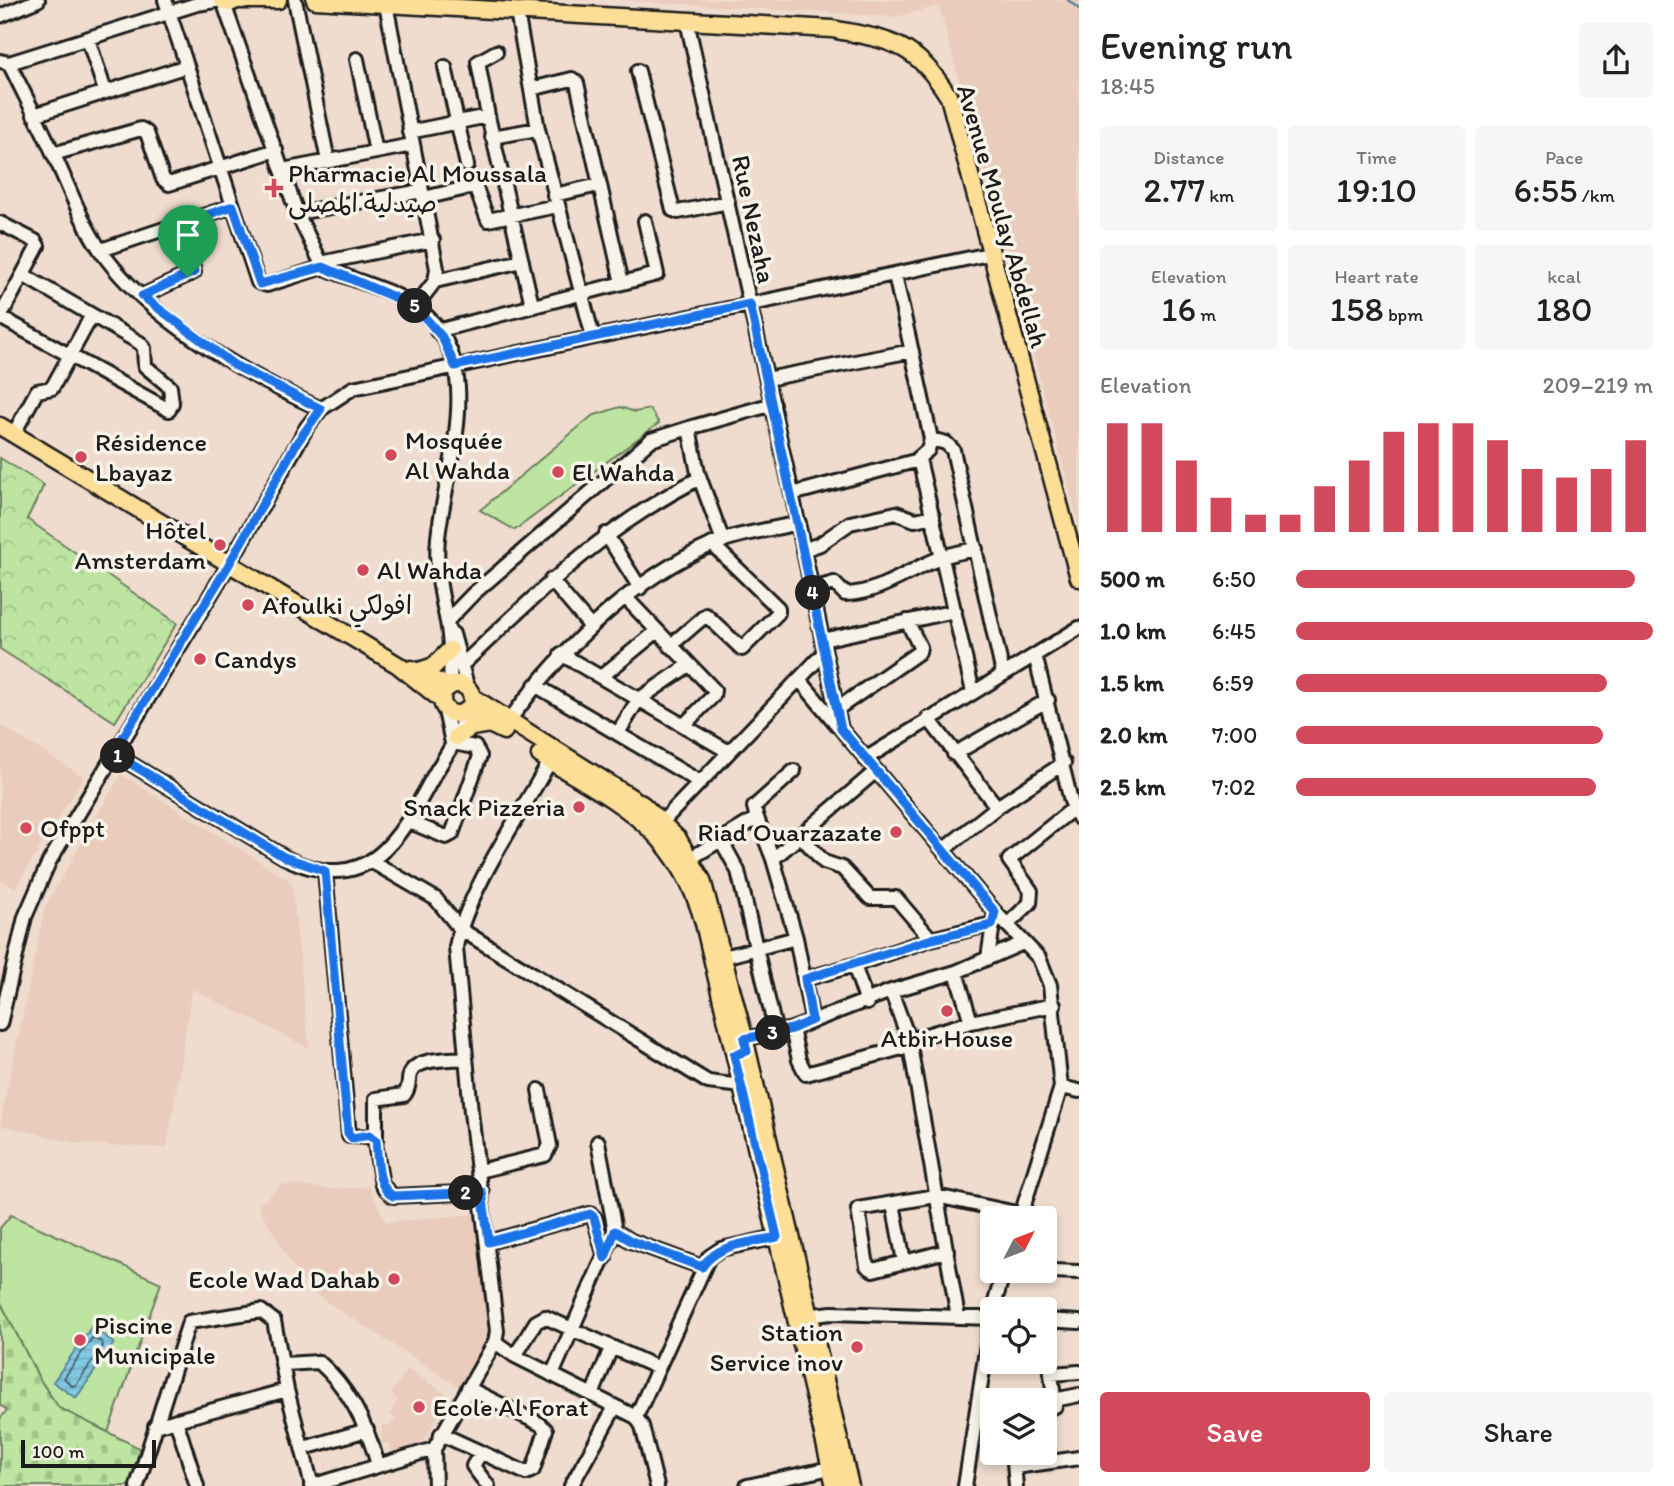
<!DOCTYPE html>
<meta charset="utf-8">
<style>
body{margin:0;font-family:Itim,"Playpen Sans Arabic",sans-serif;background:#f6f6f6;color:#222;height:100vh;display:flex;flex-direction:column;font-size:26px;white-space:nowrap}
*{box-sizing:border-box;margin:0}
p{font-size:23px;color:#767676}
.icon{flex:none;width:38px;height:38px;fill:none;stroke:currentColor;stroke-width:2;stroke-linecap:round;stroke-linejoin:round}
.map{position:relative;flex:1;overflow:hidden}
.drawer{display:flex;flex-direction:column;background:#fff;width:595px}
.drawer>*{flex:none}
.needle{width:46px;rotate:48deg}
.tools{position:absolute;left:980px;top:1206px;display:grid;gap:14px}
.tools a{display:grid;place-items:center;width:77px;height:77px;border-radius:7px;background:#fff;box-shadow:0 4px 10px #0003;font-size:35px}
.scale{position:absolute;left:21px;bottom:18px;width:135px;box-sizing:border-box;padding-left:7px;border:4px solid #1c1c1c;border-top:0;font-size:19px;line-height:24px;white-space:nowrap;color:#1c1c1c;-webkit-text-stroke:5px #f7f3e8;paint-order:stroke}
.pin{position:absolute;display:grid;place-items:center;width:60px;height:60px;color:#fff;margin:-72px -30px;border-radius:50% 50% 50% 0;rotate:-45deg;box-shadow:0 0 7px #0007}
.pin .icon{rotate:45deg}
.km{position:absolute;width:35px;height:35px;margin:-18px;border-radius:50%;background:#222;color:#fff;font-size:19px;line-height:35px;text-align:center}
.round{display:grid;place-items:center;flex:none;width:74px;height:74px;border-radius:7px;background:#f6f6f6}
.head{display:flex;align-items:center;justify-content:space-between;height:119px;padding:0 21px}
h1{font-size:38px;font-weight:600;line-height:52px}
.metrics{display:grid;grid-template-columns:repeat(3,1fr);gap:10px;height:119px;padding:7px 21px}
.metrics div{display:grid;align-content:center;border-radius:7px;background:#f6f6f6;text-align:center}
.metrics b{font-size:35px;font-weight:600}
.metrics small{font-size:19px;font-weight:400}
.metrics p{font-size:19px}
.chart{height:196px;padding:14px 21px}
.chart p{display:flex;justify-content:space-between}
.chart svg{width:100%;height:126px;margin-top:7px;stroke:#d1495b;stroke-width:6}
.primary-button{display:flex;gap:14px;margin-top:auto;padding:14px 21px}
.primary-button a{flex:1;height:80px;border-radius:7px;background:#d1495b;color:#fff;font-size:28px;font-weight:600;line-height:80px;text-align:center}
.primary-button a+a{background:#f6f6f6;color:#222}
ul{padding:0 21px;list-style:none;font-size:23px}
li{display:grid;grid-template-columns:112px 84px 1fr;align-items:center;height:52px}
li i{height:18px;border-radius:9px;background:#d1495b}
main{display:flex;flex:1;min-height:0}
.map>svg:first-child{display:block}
.built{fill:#e9ccbc}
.cemetery{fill:url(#cemetery-stones);stroke:#6c805e;stroke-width:2}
.park{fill:url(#park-crowns);stroke:#6c805e;stroke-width:2}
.pitch{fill:#bde5a1;stroke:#6c805e;stroke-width:2}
.water{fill:url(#water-rules);stroke:#598393;stroke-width:2}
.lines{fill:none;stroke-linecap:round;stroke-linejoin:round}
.shore{stroke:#45616c;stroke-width:2}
.stream{stroke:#598393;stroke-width:2.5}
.minor-casing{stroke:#1c1c1c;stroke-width:18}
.major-casing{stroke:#1c1c1c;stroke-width:21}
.minor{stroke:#f7f3e8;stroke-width:12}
.major{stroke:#fcde96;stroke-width:16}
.route-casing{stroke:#fff;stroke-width:14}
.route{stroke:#1a73e8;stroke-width:9}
.poi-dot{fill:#d1495b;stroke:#f7f3e8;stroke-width:2.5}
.labels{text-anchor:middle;stroke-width:7;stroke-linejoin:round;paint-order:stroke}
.poi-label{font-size:26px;fill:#1c1c1c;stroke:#f7f3e8;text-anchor:start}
.street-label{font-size:26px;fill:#1c1c1c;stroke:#f7f3e8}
</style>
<main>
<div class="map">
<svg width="1079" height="1486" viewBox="0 0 1079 1486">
<defs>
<pattern id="cemetery-stones" width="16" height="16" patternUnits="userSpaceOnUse" patternTransform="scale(1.75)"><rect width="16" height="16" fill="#bde5a1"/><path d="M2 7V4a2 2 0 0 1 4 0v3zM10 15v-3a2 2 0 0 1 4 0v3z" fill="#a2c48a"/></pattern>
<pattern id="park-crowns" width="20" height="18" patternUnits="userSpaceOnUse" patternTransform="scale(1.75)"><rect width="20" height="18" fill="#bde5a1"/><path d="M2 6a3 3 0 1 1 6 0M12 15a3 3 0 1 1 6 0" fill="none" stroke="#a2c48a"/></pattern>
<pattern id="water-rules" width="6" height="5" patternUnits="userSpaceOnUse" patternTransform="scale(1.75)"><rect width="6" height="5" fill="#82c8e3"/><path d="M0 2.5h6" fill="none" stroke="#70abc2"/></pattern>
</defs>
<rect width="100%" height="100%" fill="#efdcce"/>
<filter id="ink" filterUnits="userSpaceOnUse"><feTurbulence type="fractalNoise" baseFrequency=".0143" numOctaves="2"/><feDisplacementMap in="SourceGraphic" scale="14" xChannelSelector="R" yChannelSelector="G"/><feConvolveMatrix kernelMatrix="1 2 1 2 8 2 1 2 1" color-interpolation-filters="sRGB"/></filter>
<g filter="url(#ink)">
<path class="built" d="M 619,0 L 1079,0 L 1079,524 L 939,6 L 896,17 Z
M 0,725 L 84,777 L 15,888 L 0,880 Z
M 121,774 L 292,882 L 309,1048 L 192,989 L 167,1148 L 81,1144 L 0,1125 L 45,907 Z
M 282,1184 L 329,1189 L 369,1187 L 386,1222 L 475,1214 L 492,1332 L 459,1387 L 313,1293 L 292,1265 L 258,1206 Z
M 407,1369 L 450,1396 L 422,1443 L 393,1453 L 389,1443 L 381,1443 L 382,1425 L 390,1426 L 396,1419 L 390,1414 L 398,1400 L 391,1393 Z"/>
<path class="cemetery" d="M 0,1301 L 39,1378 L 59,1407 L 139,1448 L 133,1486 L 0,1486 L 0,1419 L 7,1410 L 0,1405 Z"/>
<path class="park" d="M 0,458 L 44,485 L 27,519 L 177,623 L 115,722 L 0,649 Z"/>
<path class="pitch" d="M 620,407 L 635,412 L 650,409 L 659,423 L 515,530 L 480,510 L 592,416 Z
M 11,1215 L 161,1283 L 108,1432 L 59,1408 L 39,1378 L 0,1301 L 0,1228 Z"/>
<path class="water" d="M 92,1326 L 114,1343 L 76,1398 L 53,1382 Z"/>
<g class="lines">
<path class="shore" d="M 92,1338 L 102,1342 L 103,1346 L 76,1385 L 72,1386 L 64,1378 Z"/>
<path class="stream" d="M 1068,0 L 1079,9"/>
<defs>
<path id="minor" d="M 165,0 L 187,66
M 295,0 L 328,161
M 223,1 L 297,213 L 323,267 C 352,281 390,288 416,307 C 491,361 445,466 438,538 C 435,568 441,593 447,622 C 451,643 451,665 450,686
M 386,4 L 437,269 L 435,281 L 415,307
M 517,12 L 538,129 L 593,337
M 0,16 L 38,0
M 687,21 L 792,494 L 841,729 L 995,912 L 1039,958 L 1050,985 L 1061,1087 L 1020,1218
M 88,39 L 105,91
M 357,59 L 376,152
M 0,61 L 9,63 L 197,4 L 221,0
M 9,63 C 24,94 40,124 54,155 C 69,187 81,222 101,251 C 150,321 245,374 321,409
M 445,67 L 467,165
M 638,71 L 673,210 L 678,212 L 728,202
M 531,89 L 572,79 L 577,83 L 622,283
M 34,115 L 187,66 L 258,282 L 267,285 L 323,267
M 488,116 L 478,62 L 496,52
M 409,132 L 488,116 L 532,305
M 492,137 L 538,129
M 53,154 L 141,129 L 147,133 L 163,179 L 169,184 L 276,150
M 283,170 L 412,145
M 554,195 L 599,185
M 424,198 L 475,186 L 488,220 L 557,206
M 297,213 L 422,191
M 0,223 L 35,241 L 38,246 L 0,317
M 101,250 L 233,206
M 321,263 L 433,240
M 435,281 L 522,261
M 142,296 L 194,272 L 183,223
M 0,317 L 169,410 L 172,403 L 170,387 L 145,366 L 144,348 L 140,343 L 23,275
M 437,331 L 657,274 L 645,221
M 767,379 L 912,351
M 13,435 L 37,391 L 52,388 L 92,315
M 931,439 L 946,443 L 953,450 L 1003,674
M 919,459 L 973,692
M 792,494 L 915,461 L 928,450 L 931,439 L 895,275
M 606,534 L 640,588
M 723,541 L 698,473 L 689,428 L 773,404
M 803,550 L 820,544 L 850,523 L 896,513 L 915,520 L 933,516
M 551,580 L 591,627
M 813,589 L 834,583 L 845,594 C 882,593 909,569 943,557 C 954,553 965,551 976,549
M 626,598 L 714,690 L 713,696 L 684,725
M 447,621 L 473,594 L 651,440 L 689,428
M 453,634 L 468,689
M 822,640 L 955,611
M 670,646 L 706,615 L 742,649 L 778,613 L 778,608 L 712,544
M 561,654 L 729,752
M 1035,655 L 1071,801 L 1079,818
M 463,664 C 542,589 601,529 700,478
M 601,677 L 656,632
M 799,679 L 838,726
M 535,685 L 700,782
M 444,706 L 452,743
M 837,709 L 919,652 L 920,647 L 907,621
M 928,718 L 997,807
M 508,722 C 561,650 627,582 711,545 C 738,533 770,530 799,523
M 618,733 L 638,700 L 689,665
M 113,753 L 284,857 C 368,899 399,840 434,775 C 445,756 462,735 463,713
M 954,754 L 1048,700
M 865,759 L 1079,628
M 757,818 L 754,807 L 794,771
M 410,822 L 446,837 L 452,834 L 480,756 L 475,747 L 452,743
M 662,822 L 824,653
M 800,835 L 824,862 L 842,868 L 870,898 L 896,898 L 931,939
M 721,840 L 738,871 L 776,1033
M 943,850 L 997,807 L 1064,763
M 691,858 L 757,818 L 773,859 L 876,771
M 773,859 L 796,938 L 812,1020
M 371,861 L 436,899 L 460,929 L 708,1082 L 742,1086
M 325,871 L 349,1136 L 374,1137 L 382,1185 L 393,1196 L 482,1192
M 1007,925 L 1030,903 L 1031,891 L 1009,860 L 1074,808
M 724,957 L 796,938
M 988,958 L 994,917
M 956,972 L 971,1022
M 805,979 L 854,965
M 891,991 L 909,1040 L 958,1317
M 867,1003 L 854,965 L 931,939 L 992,924
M 0,1024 L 25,917 L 49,862 L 228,566 L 307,427 L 321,409 L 353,388 L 989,254
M 792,1029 L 799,1060 L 806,1074 L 909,1046
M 744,1039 L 792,1029 L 891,991 L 956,972 L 1023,943
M 909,1040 L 971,1022 L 1054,1005
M 1061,1087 L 1079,1091
M 376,1140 L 376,1099 L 404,1095 C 410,1088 408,1082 410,1074 C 416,1057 451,1060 466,1058
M 598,1142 L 615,1231 L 631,1241 L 702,1267
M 479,1171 L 545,1155 L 550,1145 L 539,1090
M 893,1204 L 904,1261
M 489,1242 L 590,1214 L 594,1217 L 605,1258
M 947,1251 L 873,1270 L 867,1266 L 858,1209 L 936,1196 L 1021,1214
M 1022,1270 L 1079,1272
M 993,1309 L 1004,1270
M 804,1316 L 832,1313 L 992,1318
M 1045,1320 L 1051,1374 L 1079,1372
M 1045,1320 L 1079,1322
M 495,1342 L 515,1356 L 636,1417 L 642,1426 L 657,1486
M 515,1356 L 536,1322 L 545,1317 L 658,1368
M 284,1364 L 319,1362 C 350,1389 367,1425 378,1465
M 552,1375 L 615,1231
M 592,1395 L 611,1348
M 1054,1400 L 1079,1395
M 1045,1410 L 1055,1406 L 1051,1374
M 977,1412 L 992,1411
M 636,1417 L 709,1257 L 721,1249 L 777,1237
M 176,1420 L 197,1486
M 155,1426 L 287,1390
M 441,1434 L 526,1473 L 533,1470 L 546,1430 L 540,1424 L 468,1388
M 304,1448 L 367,1430
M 481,1452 L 473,1466 L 488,1486
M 1013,1452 L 1016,1486
M 1015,1467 L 1079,1458
M 137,1486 L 189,1322 L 261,1311 L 274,1321 L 287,1390 L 312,1486
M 311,1486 L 434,1449
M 435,1486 L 434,1449 L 495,1342 L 497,1331 L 471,1112 L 456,947 C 466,893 522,812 550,761
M 571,1486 L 615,1407
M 747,1486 L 831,1468
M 965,1486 L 992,1312"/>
<path id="major" d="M 222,0 L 230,3 L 237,0
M 241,0 L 278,0
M 315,0 L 832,29 C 892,40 915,43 949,97 L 1079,578
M 0,426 L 398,665 L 442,700
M 411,669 L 449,687
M 419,671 L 434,666 L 450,650
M442 699a15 15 0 1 1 30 0a15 15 0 1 1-30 0Z
M 472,697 L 643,805 L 678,839 L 702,880 L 743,1033 L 850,1486
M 465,712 L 504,731
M 456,737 L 472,727 L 491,724
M 540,755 C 618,803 677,827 704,923 L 835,1486"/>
</defs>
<use href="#minor" class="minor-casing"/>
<use href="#major" class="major-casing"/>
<use href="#minor" class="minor"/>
<use href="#major" class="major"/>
</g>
</g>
<g class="lines" filter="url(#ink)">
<defs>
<path id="route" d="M 233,206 L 260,284 L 323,267 L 415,306 L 442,337 L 455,366 L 750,304 L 841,729 L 995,912 L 992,925 L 932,939 L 805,979 L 812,1020 L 792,1029 L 744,1039 L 747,1051 L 734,1055 L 777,1237 C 750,1243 718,1243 702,1267 L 631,1241 L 615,1231 L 605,1258 L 594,1217 L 590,1214 L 489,1242 L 482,1192 L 393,1196 C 376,1187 378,1158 376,1140 L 370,1135 L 352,1138 L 348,1133 L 325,871 L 284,857 L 113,753 L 228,566 L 296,444 L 321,409 L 234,365 L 142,296 L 194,272 L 183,223 Z"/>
</defs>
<use href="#route" class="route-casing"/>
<use href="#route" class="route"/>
</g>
<g class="poi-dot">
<path d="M270.5 177.5h7v7h7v7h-7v7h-7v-7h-7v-7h7z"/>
<circle cx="391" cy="455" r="7"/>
<circle cx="81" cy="457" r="7"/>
<circle cx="558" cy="472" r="7"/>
<circle cx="220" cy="545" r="7"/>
<circle cx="363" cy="570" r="7"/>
<circle cx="248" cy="605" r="7"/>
<circle cx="200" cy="659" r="7"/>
<circle cx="579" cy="807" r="7"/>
<circle cx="26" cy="828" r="7"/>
<circle cx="896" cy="832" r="7"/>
<circle cx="947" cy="1011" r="7"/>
<circle cx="394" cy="1279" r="7"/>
<circle cx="80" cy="1340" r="7"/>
<circle cx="857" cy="1347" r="7"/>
<circle cx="419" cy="1407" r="7"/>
</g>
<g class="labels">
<g class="poi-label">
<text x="288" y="182">Pharmacie Al Moussala<tspan x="288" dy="30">صيدلية المصلى</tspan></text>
<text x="405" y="449">Mosquée<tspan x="405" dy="30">Al Wahda</tspan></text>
<text x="95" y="451">Résidence<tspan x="95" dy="30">Lbayaz</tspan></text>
<text x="572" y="481">El Wahda</text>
<text x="206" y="539" text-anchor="end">Hôtel<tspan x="206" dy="30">Amsterdam</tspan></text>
<text x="377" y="579">Al Wahda</text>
<text x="262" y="614">Afoulki افولكي</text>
<text x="214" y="668">Candys</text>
<text x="565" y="816" text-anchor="end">Snack Pizzeria</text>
<text x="40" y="837">Ofppt</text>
<text x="882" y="841" text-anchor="end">Riad Ouarzazate</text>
<text x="947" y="1047" text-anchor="middle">Atbir House</text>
<text x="380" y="1288" text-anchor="end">Ecole Wad Dahab</text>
<text x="94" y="1334">Piscine<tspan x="94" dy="30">Municipale</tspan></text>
<text x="843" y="1341" text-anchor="end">Station<tspan x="843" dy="30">Service inov</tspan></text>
<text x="433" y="1416">Ecole Al Forat</text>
</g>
<g class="street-label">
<text transform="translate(1003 216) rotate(74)" y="9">Avenue Moulay Abdellah</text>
<text transform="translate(754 219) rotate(78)" y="9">Rue Nezaha</text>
</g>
</g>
</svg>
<div class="tools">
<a><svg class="needle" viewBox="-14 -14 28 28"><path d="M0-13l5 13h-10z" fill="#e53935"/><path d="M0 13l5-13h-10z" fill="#767676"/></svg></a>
<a><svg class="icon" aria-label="locate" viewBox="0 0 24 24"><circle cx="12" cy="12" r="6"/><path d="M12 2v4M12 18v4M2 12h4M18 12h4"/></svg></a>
<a><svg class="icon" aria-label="layers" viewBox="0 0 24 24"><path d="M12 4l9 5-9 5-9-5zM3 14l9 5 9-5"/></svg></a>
</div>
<div class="scale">100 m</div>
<div class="pin" style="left:188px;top:277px;background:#1e9e55"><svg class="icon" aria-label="arrive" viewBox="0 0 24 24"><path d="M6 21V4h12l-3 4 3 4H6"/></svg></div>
<b class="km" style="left:118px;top:756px">1</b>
<b class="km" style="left:466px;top:1193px">2</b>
<b class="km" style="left:773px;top:1033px">3</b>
<b class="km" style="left:813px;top:593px">4</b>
<b class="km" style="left:415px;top:306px">5</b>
</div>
<section class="drawer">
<div class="head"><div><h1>Evening run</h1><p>18:45</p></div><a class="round"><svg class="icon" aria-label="share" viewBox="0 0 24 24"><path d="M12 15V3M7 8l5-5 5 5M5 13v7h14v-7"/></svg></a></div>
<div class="metrics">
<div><p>Distance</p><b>2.77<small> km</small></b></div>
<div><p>Time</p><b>19:10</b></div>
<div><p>Pace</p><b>6:55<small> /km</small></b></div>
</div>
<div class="metrics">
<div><p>Elevation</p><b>16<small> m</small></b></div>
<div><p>Heart rate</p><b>158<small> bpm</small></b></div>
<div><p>kcal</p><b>180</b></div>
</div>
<div class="chart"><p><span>Elevation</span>209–219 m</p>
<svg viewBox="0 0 160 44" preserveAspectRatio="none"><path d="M5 44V6M15 44V6M25 44V19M35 44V32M45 44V38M55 44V38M65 44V28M75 44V19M85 44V9M95 44V6M105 44V6M115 44V12M125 44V22M135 44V25M145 44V22M155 44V12"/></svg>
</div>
<ul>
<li><b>500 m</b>6:50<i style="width:95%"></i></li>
<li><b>1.0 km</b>6:45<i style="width:100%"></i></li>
<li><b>1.5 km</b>6:59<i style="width:87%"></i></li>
<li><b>2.0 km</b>7:00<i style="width:86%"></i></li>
<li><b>2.5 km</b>7:02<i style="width:84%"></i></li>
</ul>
<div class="primary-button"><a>Save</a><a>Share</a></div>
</section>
</main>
